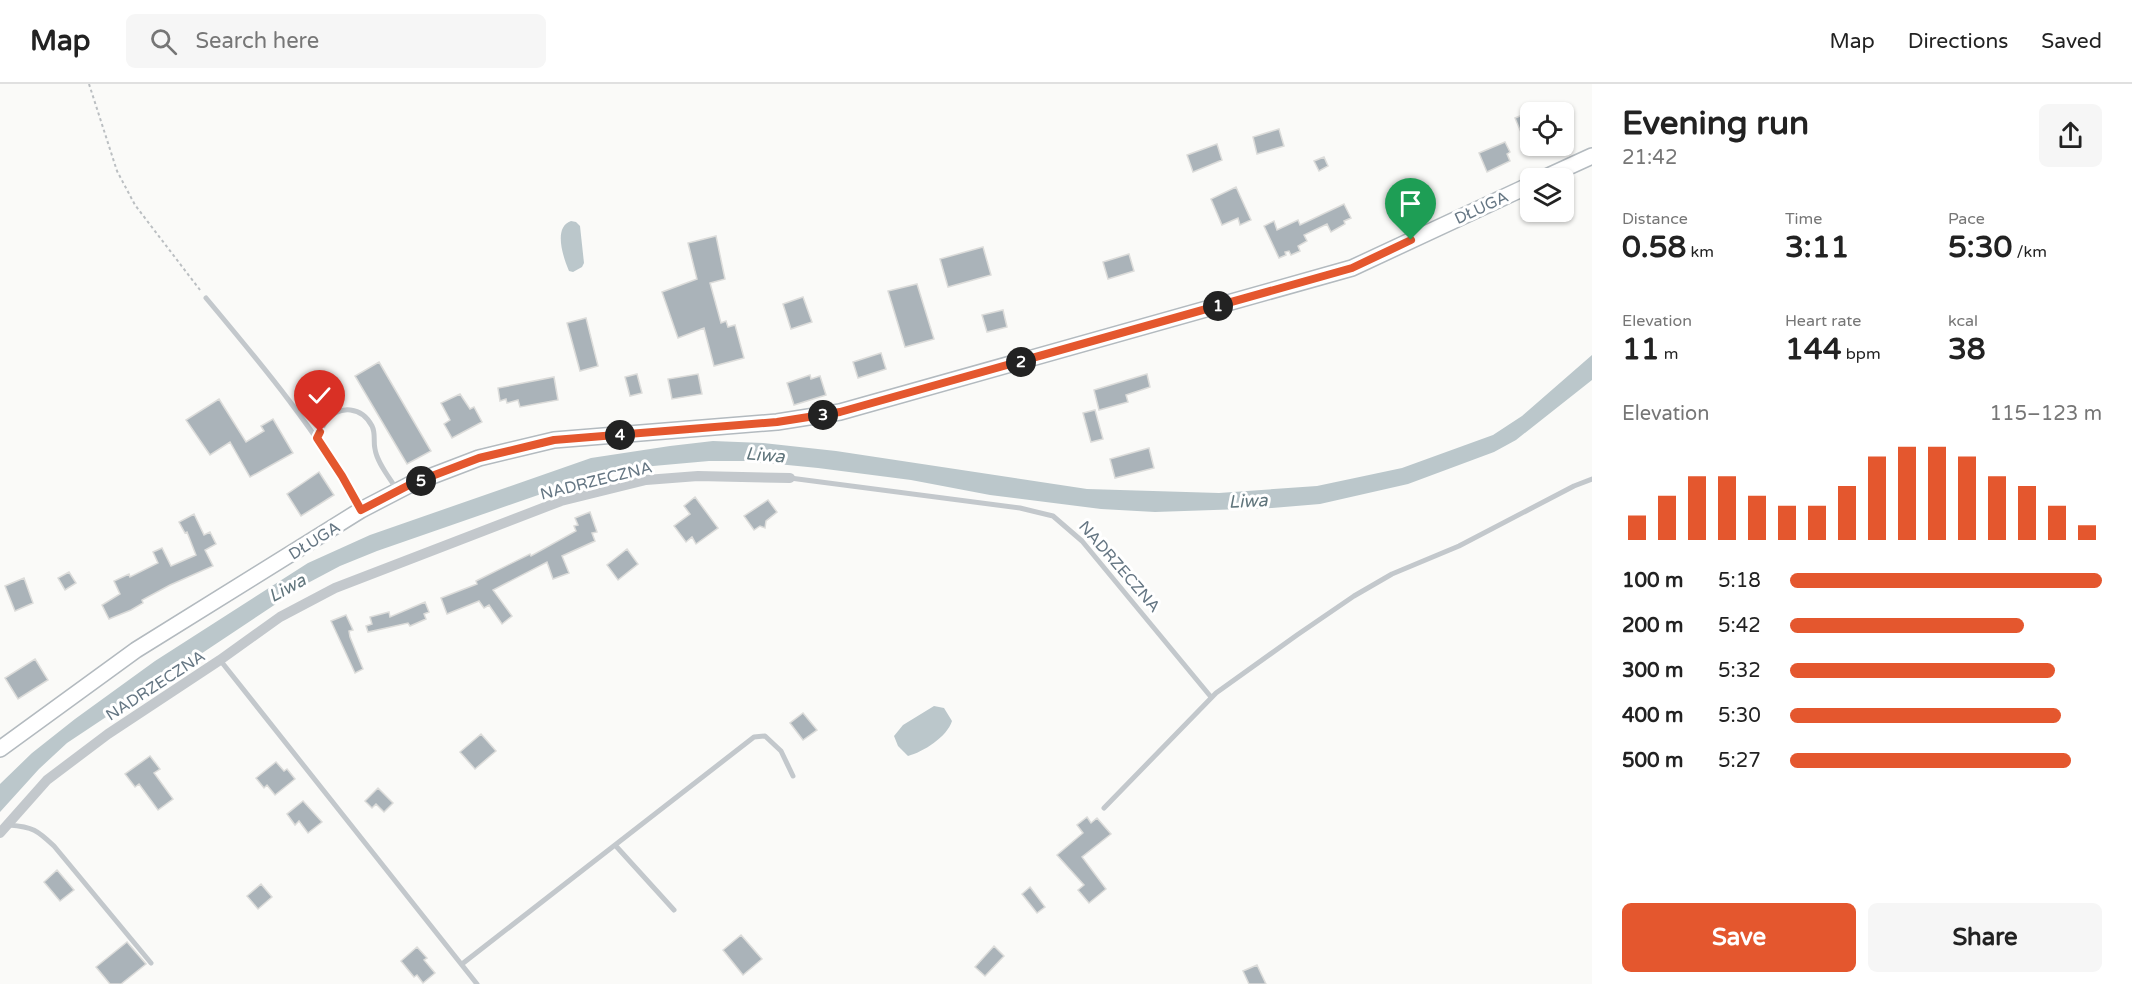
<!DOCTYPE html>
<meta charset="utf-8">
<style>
body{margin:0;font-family:"Varela Round",sans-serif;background:#f6f6f6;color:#222;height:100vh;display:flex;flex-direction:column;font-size:22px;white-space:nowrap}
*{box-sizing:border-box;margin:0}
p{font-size:20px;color:#767676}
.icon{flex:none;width:33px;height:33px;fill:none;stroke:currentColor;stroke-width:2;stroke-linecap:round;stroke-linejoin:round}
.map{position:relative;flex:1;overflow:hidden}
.details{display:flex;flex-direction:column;background:#fff;width:540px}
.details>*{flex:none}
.tools{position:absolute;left:1520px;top:18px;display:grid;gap:12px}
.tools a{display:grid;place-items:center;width:54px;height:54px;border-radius:9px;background:#fff;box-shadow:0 2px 4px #0004;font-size:30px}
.pin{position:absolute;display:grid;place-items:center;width:51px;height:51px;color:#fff;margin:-62px -26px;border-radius:50% 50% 50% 0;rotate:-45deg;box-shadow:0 0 6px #0007}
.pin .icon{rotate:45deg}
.km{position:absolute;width:30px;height:30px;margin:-15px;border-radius:50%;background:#222;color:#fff;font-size:16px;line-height:30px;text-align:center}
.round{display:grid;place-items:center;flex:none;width:63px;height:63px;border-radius:9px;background:#f6f6f6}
.head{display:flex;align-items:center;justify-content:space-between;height:102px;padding:0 30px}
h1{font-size:33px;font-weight:700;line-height:45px}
.metrics{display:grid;grid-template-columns:repeat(3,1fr);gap:9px;height:102px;padding:6px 30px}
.metrics div{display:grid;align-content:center}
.metrics b{font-size:30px;font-weight:700}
.metrics small{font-size:16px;font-weight:400}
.metrics p{font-size:16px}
.chart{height:168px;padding:12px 30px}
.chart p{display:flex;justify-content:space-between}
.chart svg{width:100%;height:108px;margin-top:6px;stroke:#e4572e;stroke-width:6}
.primary-button{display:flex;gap:12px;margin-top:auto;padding:12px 30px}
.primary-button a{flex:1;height:69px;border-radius:9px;background:#e4572e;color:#fff;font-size:24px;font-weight:700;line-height:69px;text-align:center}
.primary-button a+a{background:#f6f6f6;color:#222}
ul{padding:0 30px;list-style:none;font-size:20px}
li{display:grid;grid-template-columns:96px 72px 1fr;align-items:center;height:45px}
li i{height:15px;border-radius:8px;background:#e4572e}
header{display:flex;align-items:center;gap:36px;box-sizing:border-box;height:84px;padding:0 30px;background:#fff;border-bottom:2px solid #e0e0e0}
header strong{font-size:28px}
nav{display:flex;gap:33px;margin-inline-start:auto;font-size:21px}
.search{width:420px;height:54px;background:#f6f6f6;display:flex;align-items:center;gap:15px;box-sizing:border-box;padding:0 21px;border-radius:9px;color:#767676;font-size:22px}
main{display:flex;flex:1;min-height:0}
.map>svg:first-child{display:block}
.water{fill:#bbc7cb}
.building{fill:#aab3b9;stroke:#dcdcda;stroke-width:1.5}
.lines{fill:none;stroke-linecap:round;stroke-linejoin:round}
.secondary-casing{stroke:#b3babf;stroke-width:18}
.path{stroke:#bbbfc2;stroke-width:2;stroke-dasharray:3 3;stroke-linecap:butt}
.lane{stroke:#c3c8cc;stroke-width:5}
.street{stroke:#c3c8cc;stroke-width:10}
.secondary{stroke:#fff;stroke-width:15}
.route-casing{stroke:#fff;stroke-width:12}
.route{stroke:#e4572e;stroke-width:8}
.labels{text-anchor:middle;stroke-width:6;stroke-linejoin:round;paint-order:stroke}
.street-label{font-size:16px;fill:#657683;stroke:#fff}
.water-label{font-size:18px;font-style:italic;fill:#60757c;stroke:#fff}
</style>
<header>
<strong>Map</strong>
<div class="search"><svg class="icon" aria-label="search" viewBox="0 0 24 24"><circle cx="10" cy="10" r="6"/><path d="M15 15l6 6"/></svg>Search here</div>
<nav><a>Map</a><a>Directions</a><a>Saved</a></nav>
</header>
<main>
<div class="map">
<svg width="1592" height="900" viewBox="0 0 1592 900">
<rect width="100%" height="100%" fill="#fafaf8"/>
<path class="water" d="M 571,137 L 576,138 L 580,142 L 584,179 L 582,183 L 573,188 L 569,187 C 563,173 553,143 571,137 Z
M 1592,271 L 1592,296 L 1516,356 L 1494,368 L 1408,400 L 1320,420 L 1272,424 L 1155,428 L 1101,425 L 990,411 L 911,396 L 818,384 L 747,377 L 709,377 L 642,383 L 590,393 L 377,467 L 340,482 L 306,500 L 67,659 L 39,685 L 0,728 L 0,700 L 32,669 L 75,635 L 155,577 L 308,479 L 370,451 L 591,374 L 670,362 L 713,357 L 763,359 L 836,367 L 1087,405 L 1219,409 L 1317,402 L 1402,384 L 1493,351 L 1522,332 Z
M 934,622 L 944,624 L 952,637 C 947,653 923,668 908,672 L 898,662 L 894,652 L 903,641 Z"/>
<path class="building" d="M 1530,28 L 1530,70 L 1515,34 Z
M 1279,45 L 1284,62 L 1257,70 L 1253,53 Z
M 1505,58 L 1510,68 L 1507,70 L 1510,77 L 1487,88 L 1479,69 Z
M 1217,60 L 1222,76 L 1193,88 L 1187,71 Z
M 1324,73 L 1328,82 L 1319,87 L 1314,77 Z
M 1412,100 L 1417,113 L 1408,116 L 1406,124 L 1400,122 L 1394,124 L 1388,109 Z
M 1236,103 L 1251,136 L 1240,141 L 1238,134 L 1222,141 L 1211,115 Z
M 1344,120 L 1351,134 L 1344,137 L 1345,140 L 1331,148 L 1327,140 L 1304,151 L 1307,157 L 1298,162 L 1300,167 L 1291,171 L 1289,167 L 1285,168 L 1286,171 L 1279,174 L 1264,142 L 1274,137 L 1277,146 L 1298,136 L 1300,141 Z
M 716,152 L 725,195 L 710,199 L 721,239 L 726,237 L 728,243 L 735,241 L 744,274 L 714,282 L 704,244 L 678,254 L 662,208 L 697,195 L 688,159 Z
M 983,163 L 991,191 L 948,203 L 940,175 Z
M 1129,170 L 1134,187 L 1108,195 L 1103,178 Z
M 917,200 L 934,255 L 905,263 L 888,207 Z
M 803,213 L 812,238 L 791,245 L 783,220 Z
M 1003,226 L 1007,243 L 987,248 L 982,231 Z
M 586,234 L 598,282 L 580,287 L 567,239 Z
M 881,269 L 886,285 L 858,294 L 853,278 Z
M 379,278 L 431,367 L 407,380 L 355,292 Z
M 637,290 L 642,309 L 630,312 L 625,293 Z
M 698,290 L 702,310 L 672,315 L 668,295 Z
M 1147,290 L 1150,303 L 1126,311 L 1128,318 L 1099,326 L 1094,306 Z
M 810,291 L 811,295 L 820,292 L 826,311 L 794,321 L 787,299 Z
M 554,293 L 558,316 L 520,323 L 518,316 L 507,319 L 506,315 L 500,317 L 498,304 Z
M 460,310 L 470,325 L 474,323 L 482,338 L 452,354 L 444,340 L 450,336 L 441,319 Z
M 219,315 L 246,358 L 264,347 L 261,342 L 273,335 L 293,369 L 250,393 L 230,358 L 210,371 L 186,336 Z
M 1095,326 L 1103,355 L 1091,358 L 1083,329 Z
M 1149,364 L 1154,384 L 1115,394 L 1110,375 Z
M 319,388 L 334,411 L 301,432 L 287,410 Z
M 695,413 L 718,444 L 696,460 L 692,453 L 686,458 L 674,442 L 690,430 L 684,422 Z
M 768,416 L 777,428 L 766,437 L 765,444 L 760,442 L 754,446 L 744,432 Z
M 590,428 L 597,448 L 592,449 L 595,457 L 562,472 L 569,489 L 553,495 L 547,478 L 493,506 L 512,532 L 502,540 L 489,521 L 484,524 L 479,517 L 447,530 L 441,514 L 477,500 L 476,497 L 530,470 L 531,472 L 576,447 L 574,442 L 578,441 L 575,434 Z
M 194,430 L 204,451 L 210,448 L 216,460 L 205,466 L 213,482 L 170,501 L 142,516 L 143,519 L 131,526 L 109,535 L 102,521 L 120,510 L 114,497 L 129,490 L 130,493 L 158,479 L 153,468 L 162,464 L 171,482 L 196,471 L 187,448 L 185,449 L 179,438 Z
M 627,465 L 638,480 L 618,496 L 607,481 Z
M 69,488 L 76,499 L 65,506 L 58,494 Z
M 24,494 L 33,519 L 15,527 L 5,502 Z
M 425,518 L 429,528 L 424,530 L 426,535 L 410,542 L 408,539 L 368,548 L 366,542 L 372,540 L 370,533 L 389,528 L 390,533 Z
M 346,531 L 353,546 L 349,547 L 350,553 L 363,585 L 355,589 L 331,537 Z
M 35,575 L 48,596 L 18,615 L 5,594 Z
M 803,629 L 817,646 L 803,656 L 790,639 Z
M 481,650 L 496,667 L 475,685 L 460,668 Z
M 150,672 L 160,685 L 154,689 L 173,715 L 158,726 L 139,700 L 135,703 L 125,690 Z
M 276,678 L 284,687 L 287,685 L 295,695 L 275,711 L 267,701 L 264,704 L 256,694 Z
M 378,704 L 393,719 L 384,728 L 376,720 L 372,724 L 365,717 Z
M 303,717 L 322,738 L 308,749 L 299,737 L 295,741 L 287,730 Z
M 1087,733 L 1091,739 L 1097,734 L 1111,750 L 1082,773 L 1106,805 L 1089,819 L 1078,806 L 1084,801 L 1057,771 L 1083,749 L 1077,741 Z
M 57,786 L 74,806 L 60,817 L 44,798 Z
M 261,800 L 272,813 L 258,825 L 247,812 Z
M 1030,803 L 1045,823 L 1037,829 L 1022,810 Z
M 741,851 L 762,875 L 743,891 L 723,866 Z
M 127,858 L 146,880 L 121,900 L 110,900 L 96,883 Z
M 994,862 L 1004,872 L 985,892 L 975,883 Z
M 417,863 L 427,874 L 424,876 L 435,889 L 423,899 L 417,891 L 414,893 L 401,877 Z
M 1257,881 L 1266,900 L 1249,900 L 1243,887 Z"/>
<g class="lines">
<defs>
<path id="secondary" d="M 1544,94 L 1592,72
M 0,665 L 136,566 L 361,426 L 411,400 L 479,374 L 554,356 L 777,338 L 840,328 L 1352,184 L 1530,101"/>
</defs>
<use href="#secondary" class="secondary-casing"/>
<path class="path" d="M 89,0 L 117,87 L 135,121 L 200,206"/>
<path class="lane" d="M 206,214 C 263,282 319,349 361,426
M 317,354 C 320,348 323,342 326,337 C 340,320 362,323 372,342 C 376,350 373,357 375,365 C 377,379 390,394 397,406
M 790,394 L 1020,424 L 1053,432 L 1082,457 L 1211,613
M 220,576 L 477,900
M 1104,724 L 1216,609 L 1297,551 L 1354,512 L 1392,490 L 1459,462 L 1574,402 L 1592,395
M 9,741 C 33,743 37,746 54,762 L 151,879
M 615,761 L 754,653 L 765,652 L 781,667 L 793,692
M 462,880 L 615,761 L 674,826"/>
<path class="street" d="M 0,749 L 47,696 L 108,650 L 220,576 L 280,533 L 335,504 L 561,417 L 646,396 L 698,392 L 790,394"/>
<use href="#secondary" class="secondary"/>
</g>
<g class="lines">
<defs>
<path id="route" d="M 320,348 L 317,354 L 342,392 L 361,426 L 411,400 L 479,374 L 554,356 L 777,338 L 840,328 L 1352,184 L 1411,156"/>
</defs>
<use href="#route" class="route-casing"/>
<use href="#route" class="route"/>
</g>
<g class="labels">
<g class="street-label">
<text transform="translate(1481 123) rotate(-25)" y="6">DŁUGA</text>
<text transform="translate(596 396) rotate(-14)" y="6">NADRZECZNA</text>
<text transform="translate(314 456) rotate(-32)" y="6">DŁUGA</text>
<text transform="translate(1120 482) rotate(49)" y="6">NADRZECZNA</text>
<text transform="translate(155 601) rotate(-33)" y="6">NADRZECZNA</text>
</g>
<g class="water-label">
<text transform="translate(765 371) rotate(5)" y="6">Liwa</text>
<text transform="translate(1248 417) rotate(-3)" y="6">Liwa</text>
<text transform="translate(287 504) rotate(-29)" y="6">Liwa</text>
</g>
</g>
</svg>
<div class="tools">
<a><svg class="icon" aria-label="locate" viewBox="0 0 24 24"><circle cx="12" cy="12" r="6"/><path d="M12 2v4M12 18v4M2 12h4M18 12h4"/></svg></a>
<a><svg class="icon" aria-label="layers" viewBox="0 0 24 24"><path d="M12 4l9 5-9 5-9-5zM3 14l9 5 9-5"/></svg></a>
</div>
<div class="pin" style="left:1411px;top:156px;background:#1e9e55"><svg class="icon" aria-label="arrive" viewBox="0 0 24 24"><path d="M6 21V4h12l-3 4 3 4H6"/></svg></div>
<div class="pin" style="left:320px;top:348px;background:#d93025"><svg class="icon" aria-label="check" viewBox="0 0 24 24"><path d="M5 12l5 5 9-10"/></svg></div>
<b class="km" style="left:1218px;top:222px">1</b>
<b class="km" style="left:1021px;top:278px">2</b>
<b class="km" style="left:823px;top:331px">3</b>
<b class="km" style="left:620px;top:351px">4</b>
<b class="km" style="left:421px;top:397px">5</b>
</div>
<section class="details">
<div class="head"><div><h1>Evening run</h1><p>21:42</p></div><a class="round"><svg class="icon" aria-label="share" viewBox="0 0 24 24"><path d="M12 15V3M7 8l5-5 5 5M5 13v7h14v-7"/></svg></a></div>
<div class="metrics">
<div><p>Distance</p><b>0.58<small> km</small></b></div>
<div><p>Time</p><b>3:11</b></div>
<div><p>Pace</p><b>5:30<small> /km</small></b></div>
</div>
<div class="metrics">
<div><p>Elevation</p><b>11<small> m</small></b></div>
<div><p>Heart rate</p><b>144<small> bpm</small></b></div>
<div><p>kcal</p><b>38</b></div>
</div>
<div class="chart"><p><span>Elevation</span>115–123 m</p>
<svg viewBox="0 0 160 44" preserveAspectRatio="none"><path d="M5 44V34M15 44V26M25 44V18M35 44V18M45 44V26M55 44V30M65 44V30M75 44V22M85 44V10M95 44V6M105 44V6M115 44V10M125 44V18M135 44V22M145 44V30M155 44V38"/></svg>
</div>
<ul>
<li><b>100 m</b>5:18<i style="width:100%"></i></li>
<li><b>200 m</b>5:42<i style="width:75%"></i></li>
<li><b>300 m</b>5:32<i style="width:85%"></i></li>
<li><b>400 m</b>5:30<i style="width:87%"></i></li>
<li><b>500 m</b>5:27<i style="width:90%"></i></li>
</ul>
<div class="primary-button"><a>Save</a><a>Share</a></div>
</section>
</main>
